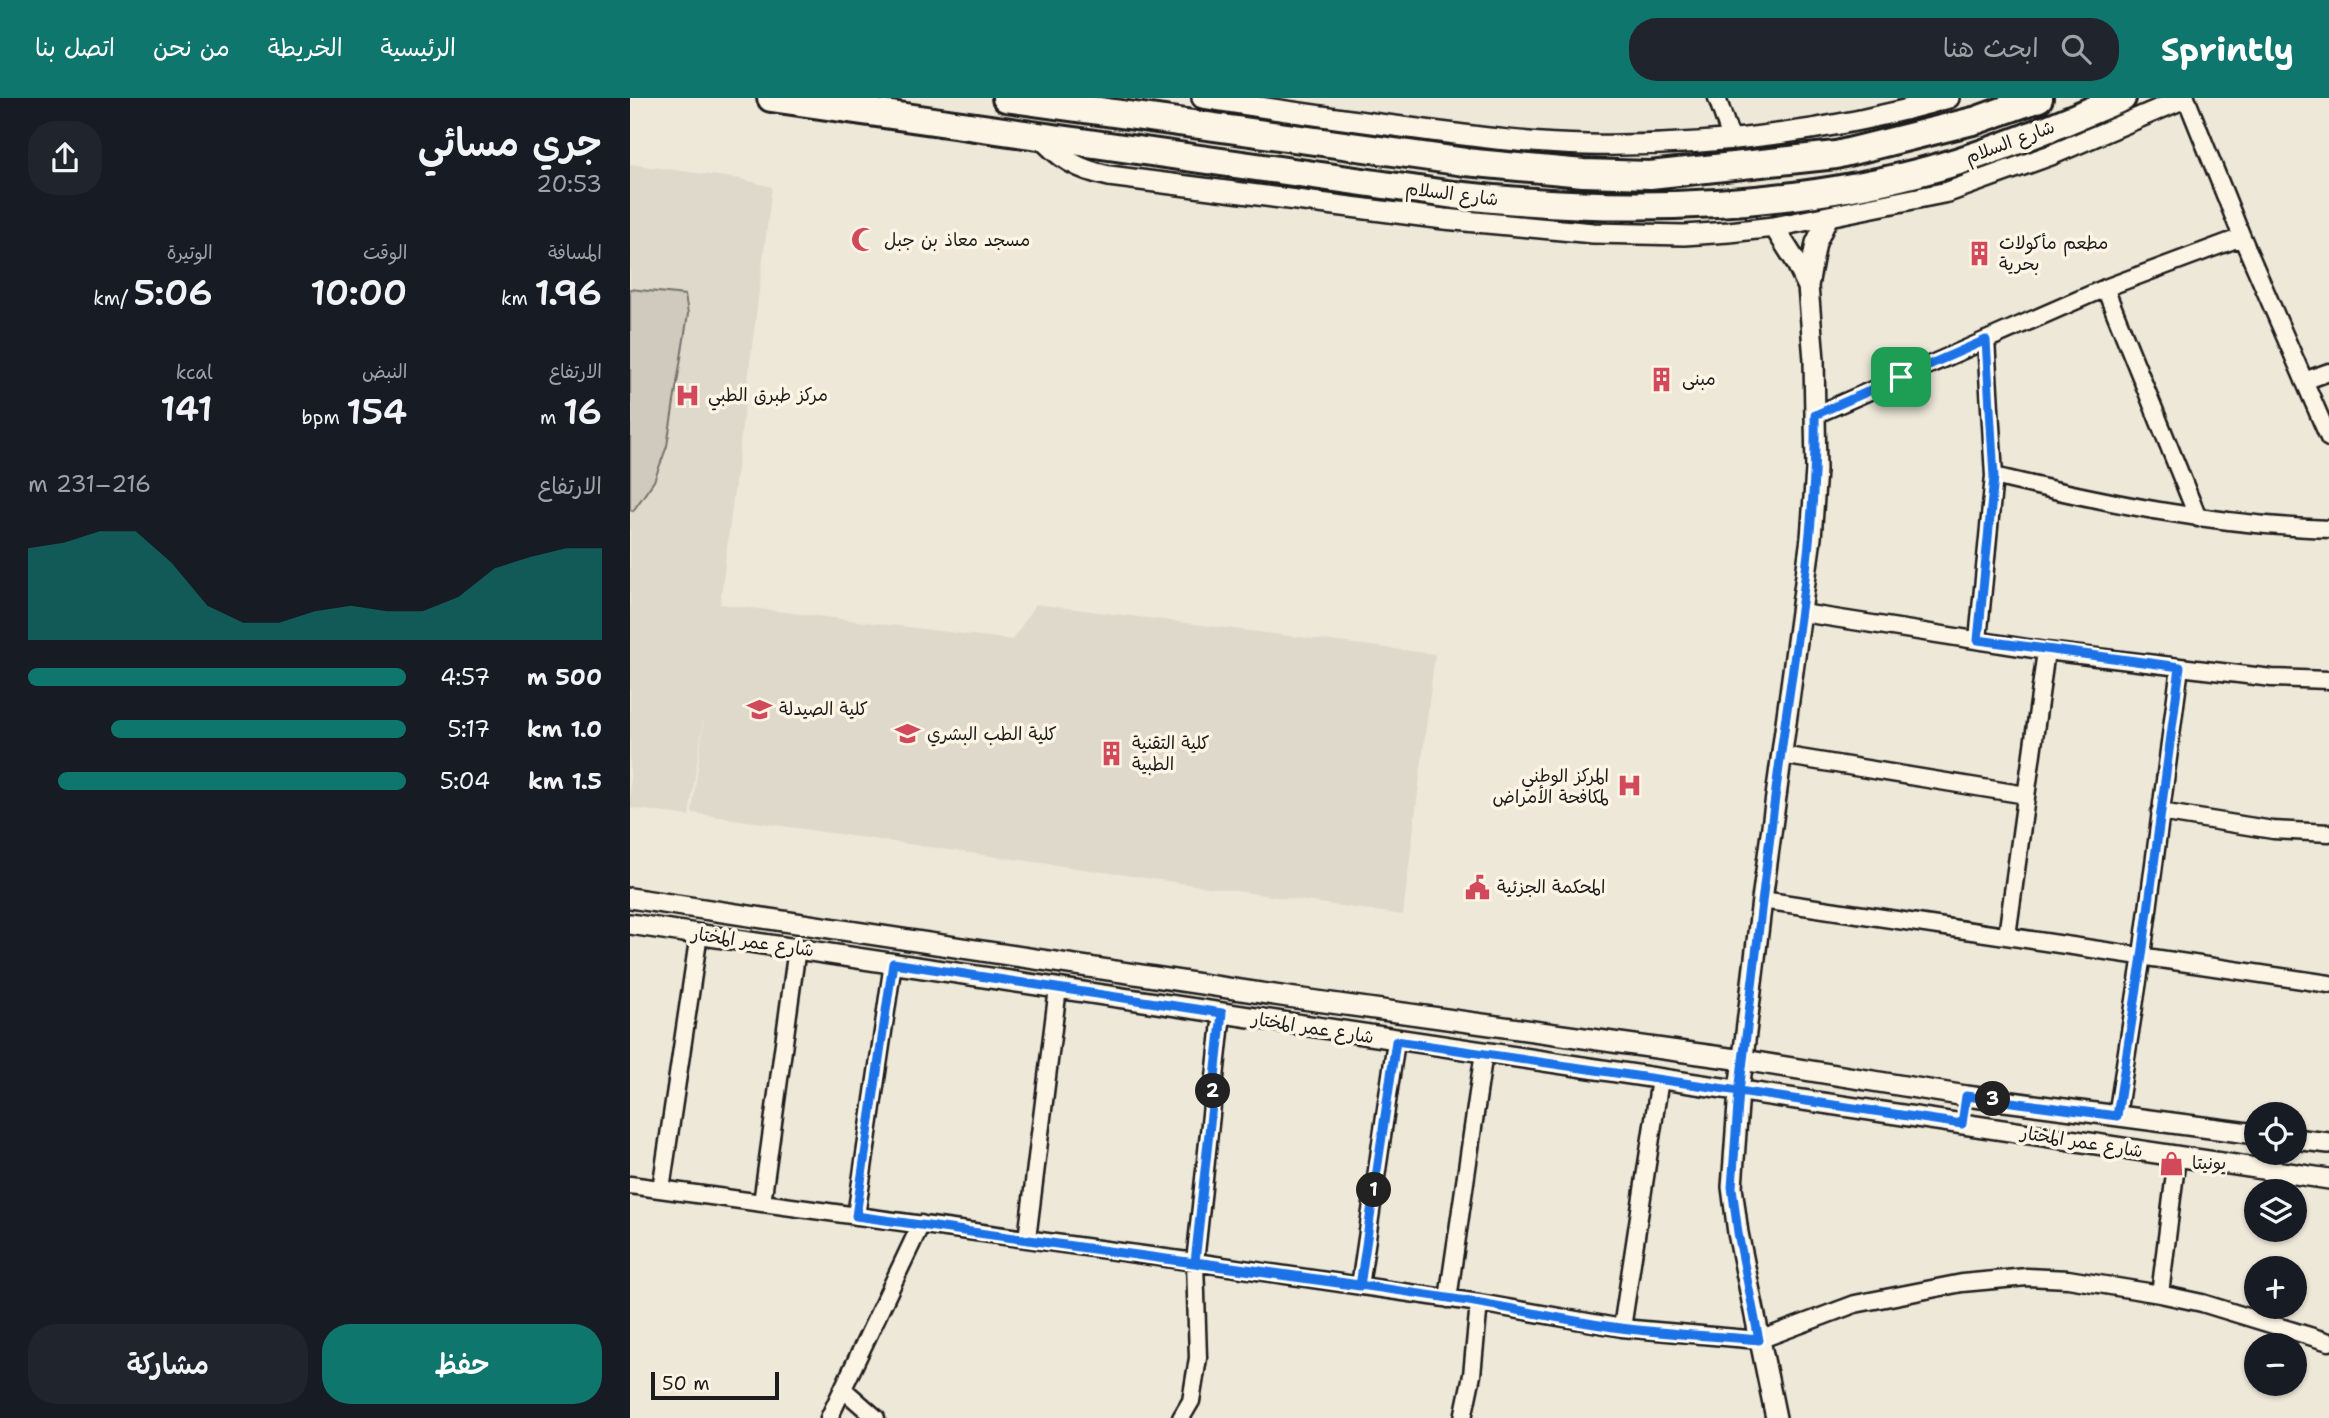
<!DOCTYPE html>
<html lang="ar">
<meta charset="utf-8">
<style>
body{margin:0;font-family:"Shantell Sans","Playpen Sans Arabic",sans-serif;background:#20242c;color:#f1f3f6;direction:rtl;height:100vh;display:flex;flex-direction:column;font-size:26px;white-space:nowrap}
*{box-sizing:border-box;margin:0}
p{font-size:23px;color:#9ea1a6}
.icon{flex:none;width:38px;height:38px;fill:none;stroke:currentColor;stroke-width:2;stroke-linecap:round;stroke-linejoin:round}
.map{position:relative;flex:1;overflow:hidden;direction:ltr}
.details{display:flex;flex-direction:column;background:#171b24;width:630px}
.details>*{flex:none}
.controls{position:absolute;left:1614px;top:1004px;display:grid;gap:14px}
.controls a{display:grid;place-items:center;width:63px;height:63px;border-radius:50%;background:#171b24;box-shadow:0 2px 5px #0004;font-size:35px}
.scale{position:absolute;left:21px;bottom:18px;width:128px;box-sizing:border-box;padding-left:7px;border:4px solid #1c1c1c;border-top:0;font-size:19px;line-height:24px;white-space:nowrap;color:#1c1c1c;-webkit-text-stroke:5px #fcf5e5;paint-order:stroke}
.pin{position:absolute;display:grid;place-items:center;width:60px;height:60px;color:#fff;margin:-30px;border-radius:14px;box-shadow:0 4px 10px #0006}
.km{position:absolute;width:35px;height:35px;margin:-18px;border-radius:50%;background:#222;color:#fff;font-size:19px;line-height:35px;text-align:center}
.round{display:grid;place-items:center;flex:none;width:74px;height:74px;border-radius:28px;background:#20242c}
.overview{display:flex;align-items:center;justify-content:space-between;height:119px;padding:0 28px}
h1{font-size:38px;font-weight:600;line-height:52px}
.figures{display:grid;grid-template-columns:repeat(3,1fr);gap:10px;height:119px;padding:7px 28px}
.figures div{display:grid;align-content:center}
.figures b{font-size:35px;font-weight:600}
.figures small{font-size:19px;font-weight:400}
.figures p{font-size:19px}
.chart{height:196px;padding:14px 28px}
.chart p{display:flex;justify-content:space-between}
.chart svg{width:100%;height:126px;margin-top:7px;fill:#0f766e;opacity:.7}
.primary-button{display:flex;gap:14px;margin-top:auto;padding:14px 28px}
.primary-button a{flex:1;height:80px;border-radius:28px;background:#0f766e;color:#fff;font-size:28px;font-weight:600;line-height:80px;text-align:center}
.primary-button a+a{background:#20242c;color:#f1f3f6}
ul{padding:0 28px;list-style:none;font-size:23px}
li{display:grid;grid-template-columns:112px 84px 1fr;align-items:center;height:52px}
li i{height:18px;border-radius:9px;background:#0f766e}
header{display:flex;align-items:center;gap:42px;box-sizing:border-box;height:98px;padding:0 35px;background:#0f766e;color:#fff}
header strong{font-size:33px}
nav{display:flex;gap:38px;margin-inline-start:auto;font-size:24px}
.search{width:490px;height:63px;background:#20242c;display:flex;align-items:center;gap:18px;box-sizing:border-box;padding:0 24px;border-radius:28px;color:#9ea1a6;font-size:26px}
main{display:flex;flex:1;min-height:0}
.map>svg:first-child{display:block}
.built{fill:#ded9cb}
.green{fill:#cfcabd;stroke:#76736c;stroke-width:2}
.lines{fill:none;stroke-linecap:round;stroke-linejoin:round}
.minor-casing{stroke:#1c1c1c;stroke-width:21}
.tertiary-casing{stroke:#1c1c1c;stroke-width:24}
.trunk-casing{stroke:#1c1c1c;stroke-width:32}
.minor{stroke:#fcf5e5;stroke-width:16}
.tertiary{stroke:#fcf5e5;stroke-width:19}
.trunk{stroke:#fcf5e5;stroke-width:26}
.route-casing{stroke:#fff;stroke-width:14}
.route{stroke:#1a73e8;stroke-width:9}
.labels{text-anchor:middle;stroke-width:7;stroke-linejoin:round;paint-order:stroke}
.street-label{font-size:18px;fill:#1c1c1c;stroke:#fcf5e5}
.poi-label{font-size:18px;fill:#1c1c1c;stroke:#fcf5e5;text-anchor:start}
</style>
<header>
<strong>Sprintly</strong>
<div class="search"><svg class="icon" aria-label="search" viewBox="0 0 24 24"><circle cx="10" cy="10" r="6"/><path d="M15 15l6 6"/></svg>ابحث هنا</div>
<nav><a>الرئيسية</a><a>الخريطة</a><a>من نحن</a><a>اتصل بنا</a></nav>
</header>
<main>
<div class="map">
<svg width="1699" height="1320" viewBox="0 0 1699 1320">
<rect width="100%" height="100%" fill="#eee8d9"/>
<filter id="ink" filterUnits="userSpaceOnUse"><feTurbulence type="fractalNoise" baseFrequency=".0143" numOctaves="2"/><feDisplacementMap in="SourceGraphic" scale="14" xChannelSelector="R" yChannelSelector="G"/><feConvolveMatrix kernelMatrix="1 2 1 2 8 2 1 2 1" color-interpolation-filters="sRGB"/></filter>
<g filter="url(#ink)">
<path class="built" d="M 0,66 L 111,81 L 142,89 L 90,506 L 383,542 L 405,506 L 805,556 L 773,817 L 62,715 L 75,612 L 59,718 L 0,710 Z"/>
<path class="green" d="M 0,191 L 55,197 L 58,216 L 37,348 L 24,383 L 3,413 L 0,412 Z"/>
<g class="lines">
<defs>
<path id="minor" d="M 1087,0 L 1101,40
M 1556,0 L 1612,139 L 1699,340
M 1475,190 L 1568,420
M 1674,283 L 1699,274
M 1185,317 L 1475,190 L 1612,139
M 1364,378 C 1475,405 1585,427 1699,431
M 1172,515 L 1416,553 L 1642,580 L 1699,582
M 1348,542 L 1364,378 L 1356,242
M 1151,657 L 1396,697
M 1530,714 L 1643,732 L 1699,735
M 1132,802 L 1699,886
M 1377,838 L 1416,553
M 1487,1018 L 1512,857 L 1550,569
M 0,1087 L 565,1164 L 849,1205 L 992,1230 L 1129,1242 L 1225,1206 L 1332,1185 L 1397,1179 L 1438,1181 L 1530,1196 L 1572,1205 L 1699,1244
M 31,1091 L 69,836
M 132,1105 L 167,850
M 226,1118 L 263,865
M 397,1141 L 428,890
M 730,1188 L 766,943
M 1530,1196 L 1547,1059
M 818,1201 L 854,954
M 992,1230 L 1030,981
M 213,1291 L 246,1320
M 199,1320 L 291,1126
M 551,1320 L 561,1303 L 568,1260 L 565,1164 L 592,915
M 833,1320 L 842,1277 L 849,1205"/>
<path id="tertiary" d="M 572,0 C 639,11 705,20 772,29 C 834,37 895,46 957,47 C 1078,49 1202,34 1319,0
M 409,37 C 428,60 449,72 479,78 L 814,121 L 963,135 L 1054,137 L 1099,134 L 1144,129 L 1318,94 L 1421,57 L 1555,0
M 1144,129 L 1165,162 L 1177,187
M 0,800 L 658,899 L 1113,962 L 1336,998 L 1626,1036
M 0,826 L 1699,1081
M 1664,1041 L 1699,1045
M 1146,1320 L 1108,1135 L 1102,1089 L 1109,993 L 1132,802 L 1181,440 L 1186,372 L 1184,262 L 1178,188 L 1186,145 L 1198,119"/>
<path id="trunk" d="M 141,0 L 824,97 C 985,115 1152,113 1309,69 C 1372,51 1432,25 1492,0
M 376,0 L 835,64 L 953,75 L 1020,77 L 1206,57 L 1347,22 L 1409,0"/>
</defs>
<use href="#minor" class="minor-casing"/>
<use href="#tertiary" class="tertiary-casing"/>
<use href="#trunk" class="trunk-casing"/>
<use href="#minor" class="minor"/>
<use href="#tertiary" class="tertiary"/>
<use href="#trunk" class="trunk"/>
</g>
</g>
<g class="lines" filter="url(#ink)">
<defs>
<path id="route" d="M 1271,279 L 1185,317 C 1187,431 1166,542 1151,655 C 1135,768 1124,881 1109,993 L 766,943 L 730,1188 L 226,1118 L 263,865 L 592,915 L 565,1164 C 660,1177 755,1190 850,1205 C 897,1213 944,1224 991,1230 C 1037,1236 1084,1238 1129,1242 L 1108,1135 L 1102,1089 L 1109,993 L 1332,1026 L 1336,998 L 1487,1018 L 1512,858 L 1550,569 L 1348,542 L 1364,379 L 1356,242 L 1271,279"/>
</defs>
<use href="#route" class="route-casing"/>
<use href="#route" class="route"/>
</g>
<defs>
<symbol id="mosque-bare" viewBox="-9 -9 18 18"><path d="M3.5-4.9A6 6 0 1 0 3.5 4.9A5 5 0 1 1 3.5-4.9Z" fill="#d1495b" stroke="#fcf5e5" stroke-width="2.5" paint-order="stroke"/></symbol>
<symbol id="building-bare" viewBox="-9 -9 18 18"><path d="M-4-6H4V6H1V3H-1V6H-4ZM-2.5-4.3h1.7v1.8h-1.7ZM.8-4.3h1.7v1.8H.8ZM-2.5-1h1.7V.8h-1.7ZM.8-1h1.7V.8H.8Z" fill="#d1495b" stroke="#fcf5e5" stroke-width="2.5" paint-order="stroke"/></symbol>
<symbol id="hospital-bare" viewBox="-9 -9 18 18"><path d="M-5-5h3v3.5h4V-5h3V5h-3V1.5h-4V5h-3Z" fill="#d1495b" stroke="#fcf5e5" stroke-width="2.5" paint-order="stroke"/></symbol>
<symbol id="university-bare" viewBox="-9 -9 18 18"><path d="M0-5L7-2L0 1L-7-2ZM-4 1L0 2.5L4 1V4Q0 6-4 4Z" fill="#d1495b" stroke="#fcf5e5" stroke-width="2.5" paint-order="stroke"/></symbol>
<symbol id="civic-bare" viewBox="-9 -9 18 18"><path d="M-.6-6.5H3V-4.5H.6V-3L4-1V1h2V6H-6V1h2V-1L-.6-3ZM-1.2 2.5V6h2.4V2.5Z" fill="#d1495b" stroke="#fcf5e5" stroke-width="2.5" paint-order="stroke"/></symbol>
<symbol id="shop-bare" viewBox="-9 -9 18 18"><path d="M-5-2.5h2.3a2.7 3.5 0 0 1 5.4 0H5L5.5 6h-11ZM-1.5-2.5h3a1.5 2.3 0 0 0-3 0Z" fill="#d1495b" stroke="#fcf5e5" stroke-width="2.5" paint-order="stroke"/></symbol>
</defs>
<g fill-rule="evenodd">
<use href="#mosque-bare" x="216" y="124" width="35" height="35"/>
<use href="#building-bare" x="1332" y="138" width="35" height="35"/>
<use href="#building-bare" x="1014" y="264" width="35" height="35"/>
<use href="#hospital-bare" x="40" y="280" width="35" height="35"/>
<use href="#university-bare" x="112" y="594" width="35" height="35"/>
<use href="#university-bare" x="260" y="618" width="35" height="35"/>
<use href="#building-bare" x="464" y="638" width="35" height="35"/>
<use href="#hospital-bare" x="982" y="670" width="35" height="35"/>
<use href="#civic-bare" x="830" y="772" width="35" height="35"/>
<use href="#shop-bare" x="1524" y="1048" width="35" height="35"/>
</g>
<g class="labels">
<g class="street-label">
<text transform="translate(1380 44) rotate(-20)" y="6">شارع السلام</text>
<text transform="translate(822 96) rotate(7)" y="6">شارع السلام</text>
<text transform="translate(123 844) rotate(8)" y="6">شارع عمر المختار</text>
<text transform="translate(683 930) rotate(9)" y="6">شارع عمر المختار</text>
<text transform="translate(1452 1044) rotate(9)" y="6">شارع عمر المختار</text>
</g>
<g class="poi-label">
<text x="254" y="148">مسجد معاذ بن جبل</text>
<text x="1369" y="151">مطعم مأكولات<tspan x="1369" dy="21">بحرية</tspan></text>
<text x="1052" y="287">مبنى</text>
<text x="78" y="303">مركز طبرق الطبي</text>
<text x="149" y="617">كلية الصيدلة</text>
<text x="297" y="642">كلية الطب البشري</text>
<text x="502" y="651">كلية التقنية<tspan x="502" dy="21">الطبية</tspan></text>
<text x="979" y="684" text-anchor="end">المركز الوطني<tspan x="979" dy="21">لمكافحة الأمراض</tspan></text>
<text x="867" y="795">المحكمة الجزئية</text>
<text x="1562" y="1071">بونيتا</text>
</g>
</g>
</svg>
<div class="controls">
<a><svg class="icon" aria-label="locate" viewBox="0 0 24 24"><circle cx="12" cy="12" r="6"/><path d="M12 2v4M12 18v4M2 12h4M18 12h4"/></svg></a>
<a><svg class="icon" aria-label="layers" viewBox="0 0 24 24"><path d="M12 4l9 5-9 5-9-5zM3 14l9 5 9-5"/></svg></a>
<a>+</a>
<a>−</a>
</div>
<div class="scale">50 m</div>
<div class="pin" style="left:1271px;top:279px;background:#1e9e55"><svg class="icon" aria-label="arrive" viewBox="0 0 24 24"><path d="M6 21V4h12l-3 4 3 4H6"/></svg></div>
<b class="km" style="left:744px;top:1092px">1</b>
<b class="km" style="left:583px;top:993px">2</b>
<b class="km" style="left:1363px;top:1001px">3</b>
</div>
<section class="details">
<div class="overview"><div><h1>جري مسائي</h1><p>20:53</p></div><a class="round"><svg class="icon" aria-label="share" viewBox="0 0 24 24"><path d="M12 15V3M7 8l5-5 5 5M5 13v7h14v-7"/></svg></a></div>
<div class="figures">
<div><p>المسافة</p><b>1.96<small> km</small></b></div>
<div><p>الوقت</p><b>10:00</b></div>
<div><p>الوتيرة</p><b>5:06<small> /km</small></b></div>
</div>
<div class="figures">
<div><p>الارتفاع</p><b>16<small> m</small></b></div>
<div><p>النبض</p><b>154<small> bpm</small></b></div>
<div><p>kcal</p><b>141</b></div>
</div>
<div class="chart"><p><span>الارتفاع</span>216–231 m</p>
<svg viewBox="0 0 160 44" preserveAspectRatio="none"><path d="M0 44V12L10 10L20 6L30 6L40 17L50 32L60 38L70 38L80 34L90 32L100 34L110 34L120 29L130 19L140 15L150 12L160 12V44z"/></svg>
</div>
<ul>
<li><b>500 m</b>4:57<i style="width:100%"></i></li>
<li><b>1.0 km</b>5:17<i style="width:78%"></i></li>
<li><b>1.5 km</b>5:04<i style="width:92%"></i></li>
</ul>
<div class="primary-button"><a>حفظ</a><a>مشاركة</a></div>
</section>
</main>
